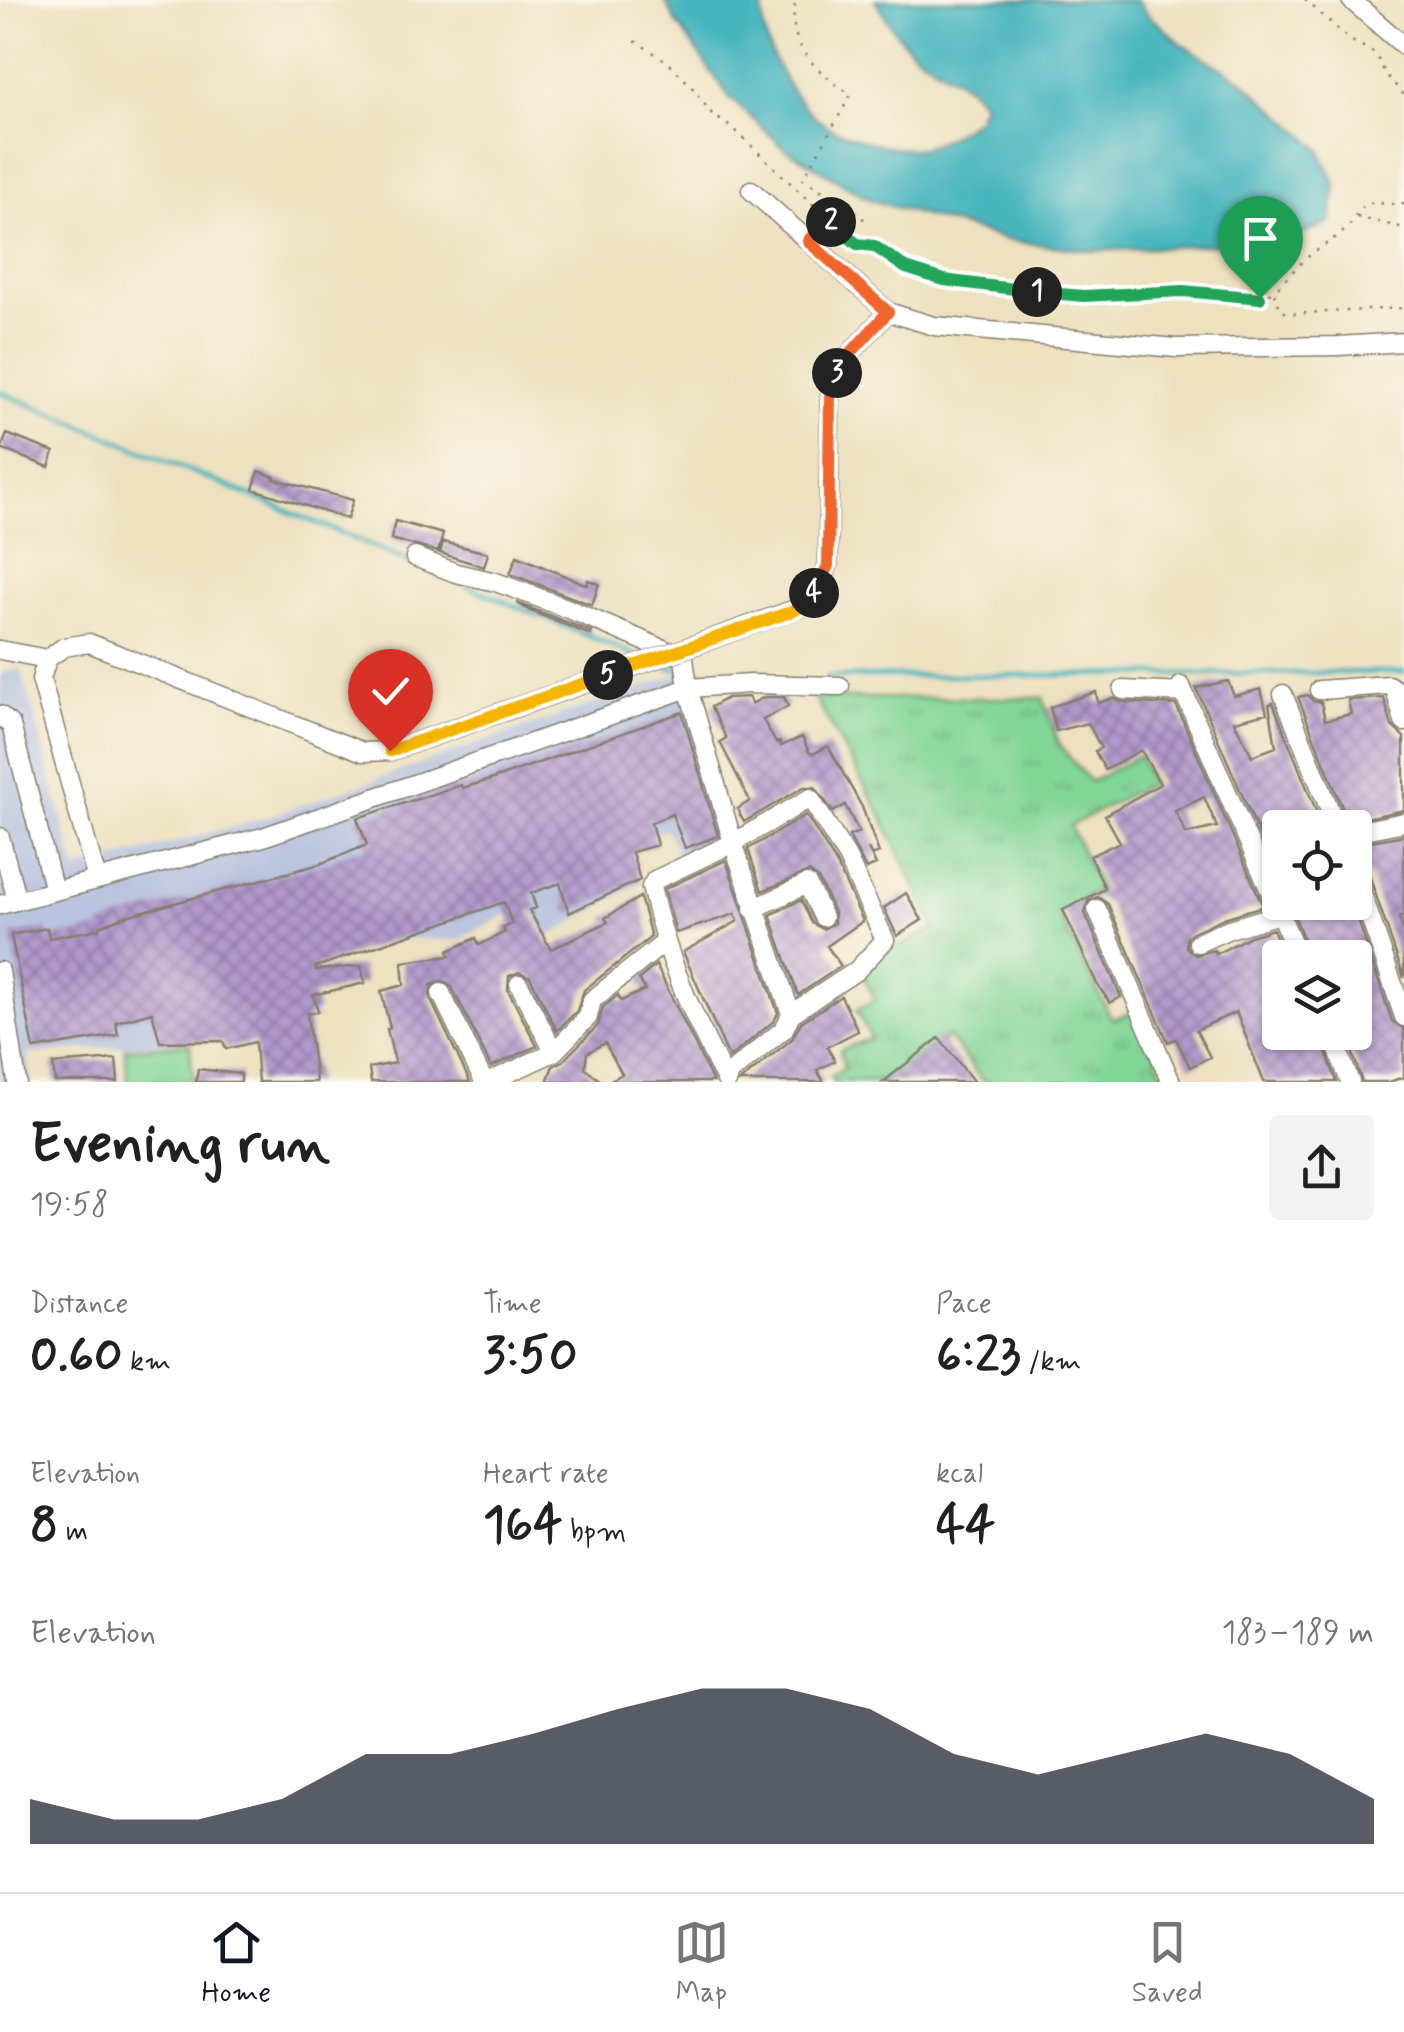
<!DOCTYPE html>
<meta charset="utf-8">
<style>
body{margin:0;font-family:Mynerve,sans-serif;background:#f2f2f2;color:#202124;height:100vh;display:flex;flex-direction:column;font-size:38px;white-space:nowrap}
*{box-sizing:border-box;margin:0}
p{font-size:32px;color:#757577}
.icon{flex:none;width:55px;height:55px;fill:none;stroke:currentColor;stroke-width:2;stroke-linecap:round;stroke-linejoin:round}
.map{position:relative;height:1082px;overflow:hidden}
.details{display:flex;flex-direction:column;background:#fff;flex:1}
.details>*{flex:none}
.buttons{position:absolute;left:1262px;top:810px;display:grid;gap:20px}
.buttons a{display:grid;place-items:center;width:110px;height:110px;border-radius:10px;background:#fff;box-shadow:0 2px 8px #0004;font-size:50px}
.pin{position:absolute;display:grid;place-items:center;width:85px;height:85px;color:#fff;margin:-102px -42px;border-radius:50% 50% 50% 0;rotate:-45deg;box-shadow:0 0 10px #0007}
.pin .icon{rotate:45deg}
.km{position:absolute;width:50px;height:50px;margin:-25px;border-radius:50%;background:#222;color:#fff;font-size:28px;line-height:50px;text-align:center}
.round{display:grid;place-items:center;flex:none;width:105px;height:105px;border-radius:10px;background:#f2f2f2}
.summary{display:flex;align-items:center;justify-content:space-between;height:170px;padding:0 30px}
h1{font-size:55px;font-weight:700;line-height:75px}
.figures{display:grid;grid-template-columns:repeat(3,1fr);gap:15px;height:170px;padding:10px 30px}
.figures div{display:grid;align-content:center}
.figures b{font-size:50px;font-weight:700}
.figures small{font-size:28px;font-weight:400}
.figures p{font-size:28px}
.chart{height:280px;padding:20px 30px}
.chart p{display:flex;justify-content:space-between}
.chart svg{width:100%;height:180px;margin-top:10px;fill:#111827;opacity:.7}
.dock{display:flex;justify-content:space-around;align-items:center;height:140px;border-top:2px solid #e0e0e0;background:#fff;font-size:28px;color:#757577}
.dock a{display:grid;justify-items:center;gap:5px}
.dock .selected{color:#111827}
.map>svg:first-child{display:block}
.industrial{fill:#b9c4de}
.grass{fill:url(#grass-tufts);stroke:#4e785a;stroke-width:2.5}
.green{fill:#81d597;stroke:#4e785a;stroke-width:2.5}
.water{fill:#46b5be;stroke:#31686d;stroke-width:2.5}
.lines{fill:none;stroke-linecap:round;stroke-linejoin:round}
.stream{stroke:#46b5be;stroke-width:5}
.building{fill:url(#building-cross-hatch);fill-rule:evenodd}
.minor-casing{stroke:#857e6e;stroke-width:21}
.path{stroke:#857e6e;stroke-width:2.5;stroke-dasharray:2.5 8;stroke-linecap:butt}
.minor{stroke:#fff;stroke-width:18}
.minor-bridge-casing{stroke:#857e6e;stroke-width:21;stroke-linecap:butt}
.minor-bridge{stroke:#fff;stroke-width:18}
.split-1-casing{stroke:#fff;stroke-width:20}
.split-2-casing{stroke:#fff;stroke-width:20}
.split-3-casing{stroke:#fff;stroke-width:20}
.split-4-casing{stroke:#fff;stroke-width:20}
.split-5-casing{stroke:#fff;stroke-width:20}
.split-6-casing{stroke:#fff;stroke-width:20}
.split-1{stroke:#22a559;stroke-width:12}
.split-2{stroke:#22a559;stroke-width:12}
.split-3{stroke:#f0652b;stroke-width:12}
.split-4{stroke:#f0652b;stroke-width:12}
.split-5{stroke:#f5b400;stroke-width:12}
.split-6{stroke:#f5b400;stroke-width:12}
</style>
<div class="map">
<svg width="1404" height="1082" viewBox="0 0 1404 1082">
<defs>
<pattern id="grass-tufts" width="24" height="20" patternUnits="userSpaceOnUse" patternTransform="scale(2.5)"><rect width="24" height="20" fill="#81d597"/><path d="M3 7l-1-3M5 7V3M7 7l1-3M15 17l-1-3M17 17v-4M19 17l1-3" fill="none" stroke="#6fb682"/></pattern>
<pattern id="building-cross-hatch" width="8" height="8" patternUnits="userSpaceOnUse" patternTransform="scale(2.5)"><rect width="8" height="8" fill="#b399cc"/><path d="M0 0l8 8M0 8l8-8" fill="none" stroke="#917ca5"/></pattern>
</defs>
<rect width="100%" height="100%" fill="#fbf7ec"/>
<filter id="ink" filterUnits="userSpaceOnUse"><feTurbulence type="fractalNoise" baseFrequency=".01" numOctaves="2"/><feDisplacementMap in="SourceGraphic" scale="20" xChannelSelector="R" yChannelSelector="G"/><feConvolveMatrix kernelMatrix="1 2 1 2 8 2 1 2 1" color-interpolation-filters="sRGB"/></filter>
<filter id="wash" filterUnits="userSpaceOnUse"><feTurbulence type="fractalNoise" baseFrequency=".0048" numOctaves="4" result="noise"/><feDisplacementMap in="SourceGraphic" scale="40" xChannelSelector="R" yChannelSelector="G"/><feGaussianBlur stdDeviation="2.25" result="paint"/><feColorMatrix in="noise" values="0 0 0 0 0 0 0 0 0 0 0 0 0 0 0 0 0 1.4 0 .05"/><feComposite in="paint" operator="in"/></filter>
<g filter="url(#wash)">
<rect width="100%" height="100%" fill="#eee1c0"/>
<path class="industrial" d="M 21,668 L 76,870 L 268,817 L 680,674 L 736,844 L 681,862 L 667,829 L 632,842 L 640,882 L 548,937 L 527,903 L 459,940 L 367,937 L 301,954 L 317,1018 L 248,1037 L 27,1054 L 31,1082 L 0,1082 L 0,674 Z"/>
<path class="grass" d="M 815,698 L 1043,698 L 1059,745 L 1090,782 L 1139,756 L 1151,783 L 1070,826 L 1100,889 L 1058,913 L 1112,1019 L 1140,1010 L 1166,1082 L 983,1082 L 949,1037 L 884,1082 L 833,1082 L 831,1076 L 844,1069 L 840,1050 L 871,1038 L 856,1010 L 875,1000 L 859,965 L 935,929 L 882,816 Z"/>
<path class="green" d="M 190,1044 L 193,1080 L 128,1082 L 125,1049 Z"/>
<path class="water" d="M 665,0 L 773,0 L 763,8 C 760,45 789,95 817,119 C 836,135 896,153 921,148 C 940,144 961,129 977,119 L 983,103 C 967,80 941,72 919,56 C 899,41 888,21 875,0 L 1137,0 L 1146,13 L 1182,44 L 1243,81 L 1319,148 L 1336,186 L 1331,222 L 1286,241 L 1093,251 L 1011,241 L 871,200 L 784,148 L 730,98 L 676,22 Z"/>
<g class="lines">
<path class="stream" d="M 0,392 L 413,563
M 455,581 L 639,657
M 658,665 L 682,670
M 693,672 L 726,678
M 827,677 L 1404,672"/>
</g>
<g id="blocks">
<path class="building" d="M 7,434 L 54,452 L 49,467 L 1,449 Z
M 259,471 L 275,477 L 274,479 L 353,500 L 347,519 L 253,489 Z
M 395,521 L 443,534 L 438,552 L 391,539 Z
M 443,542 L 488,553 L 484,567 L 440,553 Z
M 517,556 L 587,585 L 588,580 L 599,584 L 592,605 L 510,574 Z
M 517,603 L 592,632 L 591,635 L 530,611 Z
M 1228,681 L 1234,696 L 1261,689 L 1267,713 L 1234,721 L 1252,756 L 1276,747 L 1269,704 L 1273,703 L 1323,828 L 1280,828 L 1280,883 L 1196,688 Z
M 1096,692 L 1098,703 L 1114,698 L 1122,702 L 1176,705 L 1263,906 L 1224,918 L 1193,932 L 1187,937 L 1186,947 L 1196,955 L 1214,950 L 1216,954 L 1250,936 L 1273,929 L 1285,958 L 1280,958 L 1280,1032 L 1319,1032 L 1337,1082 L 1264,1082 L 1236,1012 L 1196,1030 L 1210,1057 L 1190,1067 L 1176,1039 L 1168,1042 L 1108,904 L 1098,897 L 1088,901 L 1085,913 L 1121,997 L 1110,1003 L 1097,984 L 1063,910 L 1105,889 L 1090,856 L 1120,842 L 1105,815 L 1160,784 L 1141,750 L 1105,770 L 1095,751 L 1101,748 L 1088,723 L 1056,731 L 1050,707 ZM 1204,797 L 1217,827 L 1186,834 L 1175,811 Z
M 1308,695 L 1313,701 L 1321,702 L 1325,720 L 1351,714 L 1348,700 L 1384,698 L 1392,726 L 1404,737 L 1404,810 L 1348,822 L 1298,697 Z
M 749,697 L 751,704 L 765,697 L 784,697 L 788,706 L 763,720 L 776,743 L 780,742 L 781,746 L 802,737 L 809,752 L 813,754 L 828,746 L 862,807 L 879,853 L 872,856 L 868,849 L 876,865 L 866,869 L 849,836 L 859,832 L 845,805 L 833,812 L 815,787 L 804,787 L 744,822 L 737,809 L 750,801 L 720,742 L 726,738 L 711,707 L 727,698 Z
M 682,712 L 718,836 L 685,848 L 672,814 L 651,823 L 657,845 L 632,852 L 640,880 L 569,913 L 560,883 L 531,893 L 536,908 L 529,910 L 551,949 L 608,922 L 605,918 L 640,897 L 651,937 L 584,990 L 577,1011 L 557,1031 L 530,977 L 519,972 L 509,976 L 508,990 L 537,1046 L 491,1067 L 452,987 L 443,981 L 431,985 L 430,998 L 470,1082 L 371,1082 L 369,1068 L 395,1063 L 387,1029 L 390,1028 L 381,991 L 404,985 L 402,962 L 450,956 L 448,951 L 476,938 L 479,945 L 505,932 L 503,928 L 512,924 L 504,902 L 316,967 L 316,970 L 361,966 L 365,983 L 313,995 L 318,1011 L 307,1014 L 316,1082 L 258,1082 L 255,1042 L 226,1049 L 223,1041 L 160,1042 L 152,1012 L 116,1022 L 118,1035 L 34,1049 L 11,935 L 47,928 L 49,938 L 99,929 L 99,926 L 126,916 L 320,864 L 367,845 L 357,818 L 461,785 L 462,788 L 490,780 Z
M 806,815 L 836,863 L 863,921 L 827,946 L 841,966 L 798,995 L 770,915 L 801,900 L 812,923 L 823,929 L 834,923 L 834,912 L 818,879 L 809,872 L 762,891 L 748,849 Z
M 1404,835 L 1404,916 L 1399,918 L 1404,933 L 1404,978 L 1367,869 L 1355,861 L 1355,844 Z
M 726,860 L 778,1013 L 774,1021 L 729,1058 L 683,952 L 738,921 L 735,914 L 676,933 L 664,889 Z
M 906,893 L 922,920 L 897,936 L 884,908 Z
M 1295,902 L 1352,902 L 1392,1021 L 1404,1029 L 1404,1077 L 1389,1082 L 1362,1082 L 1352,1051 L 1359,1047 L 1351,1032 L 1355,1032 L 1355,958 L 1311,958 L 1293,913 L 1299,910 Z
M 656,965 L 713,1082 L 607,1082 L 622,1074 L 605,1043 L 587,1053 L 585,1068 L 602,1082 L 547,1082 L 553,1066 L 563,1061 L 598,1025 L 603,1007 L 618,995 L 621,1001 L 645,990 L 639,979 Z
M 841,996 L 858,1031 L 827,1047 L 835,1061 L 817,1070 L 824,1082 L 739,1082 L 792,1039 L 801,1022 Z
M 939,1038 L 974,1082 L 883,1082 Z
M 116,1059 L 118,1082 L 55,1082 L 53,1064 Z
M 198,1069 L 241,1074 L 241,1082 L 196,1082 Z"/>
</g>
</g>
<g filter="url(#ink)">
<use href="#blocks" fill-opacity="0" stroke="#857e6e" stroke-width="2.5"/>
<g class="lines">
<defs>
<path id="minor" d="M 1351,0 L 1404,46
M 751,190 L 888,312 L 934,326 L 1176,348 L 1338,346 L 1404,342
M 415,557 L 456,573 L 496,582 L 569,609 L 684,658 L 688,688 L 733,843 L 655,880 L 651,887 C 668,961 692,1015 727,1082
M 689,647 L 796,609 L 817,590 L 828,566 L 830,396 L 839,366 L 888,312
M 0,650 L 47,659
M 1181,686 L 1299,958
M 1123,690 L 1184,693
M 1319,690 L 1389,685 L 1395,689 L 1404,722
M 1283,694 L 1337,828
M 0,715 L 11,725 L 54,891
M 1355,832 L 1404,822
M 0,837 L 17,901
M 1355,873 L 1404,1017
M 97,880 L 41,679 L 47,659 L 64,647 L 89,643 L 363,752 L 390,751 L 623,670
M 0,905 L 263,837 L 688,688 L 749,684 L 840,686
M 753,909 L 807,884 L 823,917
M 1097,909 L 1171,1082
M 1198,943 L 1229,929 L 1280,914
M 0,971 L 17,1082
M 519,984 L 554,1052
M 441,993 L 484,1082
M 1331,1032 L 1350,1082
M 725,1077 L 784,1029 L 791,1014 L 733,843 L 810,798 L 847,857 L 885,940 L 856,971 L 791,1014
M 489,1082 L 554,1052 L 588,1017 L 592,1000 L 664,943"/>
</defs>
<use href="#minor" class="minor-casing"/>
<path class="path" d="M 1305,0 L 1350,40 L 1375,53 L 1386,75 L 1404,95
M 795,4 C 786,48 819,72 851,95 L 803,179 L 864,217 L 862,221 L 831,212 L 818,228
M 635,41 L 667,61 L 691,86 L 712,114 L 736,131 L 847,237 C 859,245 870,243 882,250 C 891,255 897,264 907,269 C 960,292 1085,300 1144,295 C 1157,294 1170,291 1183,291 C 1214,290 1246,304 1274,291
M 1404,204 L 1369,203 L 1362,207 L 1347,229 L 1305,259 L 1274,291 L 1280,308 L 1287,314 L 1404,308
M 1357,217 L 1404,228"/>
<use href="#minor" class="minor"/>
<defs>
<path id="minor-bridge" d="M 623,670 L 689,647"/>
</defs>
<use href="#minor-bridge" class="minor-bridge-casing"/>
<use href="#minor-bridge" class="minor-bridge"/>
</g>
</g>
<g class="lines" filter="url(#ink)">
<defs>
<path id="split-1" d="M 1037,292 L 1084,296 L 1183,291 L 1260,298"/>
<path id="split-2" d="M 831,222 L 857,244 L 874,246 L 906,268 L 944,280 L 1037,292"/>
<path id="split-3" d="M 831,222 L 827,218 L 808,241 L 888,312 L 839,366 L 837,373"/>
<path id="split-4" d="M 814,593 L 828,566 L 830,396 L 837,373"/>
<path id="split-5" d="M 608,675 L 796,610 L 814,593"/>
<path id="split-6" d="M 390,751 L 608,675"/>
</defs>
<use href="#split-1" class="split-1-casing"/>
<use href="#split-2" class="split-2-casing"/>
<use href="#split-3" class="split-3-casing"/>
<use href="#split-4" class="split-4-casing"/>
<use href="#split-5" class="split-5-casing"/>
<use href="#split-6" class="split-6-casing"/>
<use href="#split-1" class="split-1"/>
<use href="#split-2" class="split-2"/>
<use href="#split-3" class="split-3"/>
<use href="#split-4" class="split-4"/>
<use href="#split-5" class="split-5"/>
<use href="#split-6" class="split-6"/>
</g>
</svg>
<div class="buttons">
<a><svg class="icon" aria-label="locate" viewBox="0 0 24 24"><circle cx="12" cy="12" r="6"/><path d="M12 2v4M12 18v4M2 12h4M18 12h4"/></svg></a>
<a><svg class="icon" aria-label="layers" viewBox="0 0 24 24"><path d="M12 4l9 5-9 5-9-5zM3 14l9 5 9-5"/></svg></a>
</div>
<div class="pin" style="left:1260px;top:298px;background:#1e9e55"><svg class="icon" aria-label="arrive" viewBox="0 0 24 24"><path d="M6 21V4h12l-3 4 3 4H6"/></svg></div>
<div class="pin" style="left:390px;top:751px;background:#d93025"><svg class="icon" aria-label="check" viewBox="0 0 24 24"><path d="M5 12l5 5 9-10"/></svg></div>
<b class="km" style="left:1037px;top:292px">1</b>
<b class="km" style="left:831px;top:222px">2</b>
<b class="km" style="left:837px;top:373px">3</b>
<b class="km" style="left:814px;top:593px">4</b>
<b class="km" style="left:608px;top:675px">5</b>
</div>
<section class="details">
<div class="summary"><div><h1>Evening run</h1><p>19:58</p></div><a class="round"><svg class="icon" aria-label="share" viewBox="0 0 24 24"><path d="M12 15V3M7 8l5-5 5 5M5 13v7h14v-7"/></svg></a></div>
<div class="figures">
<div><p>Distance</p><b>0.60<small> km</small></b></div>
<div><p>Time</p><b>3:50</b></div>
<div><p>Pace</p><b>6:23<small> /km</small></b></div>
</div>
<div class="figures">
<div><p>Elevation</p><b>8<small> m</small></b></div>
<div><p>Heart rate</p><b>164<small> bpm</small></b></div>
<div><p>kcal</p><b>44</b></div>
</div>
<div class="chart"><p><span>Elevation</span>183–189 m</p>
<svg viewBox="0 0 160 44" preserveAspectRatio="none"><path d="M0 44V33L10 38L20 38L30 33L40 22L50 22L60 17L70 11L80 6L90 6L100 11L110 22L120 27L130 22L140 17L150 22L160 33V44z"/></svg>
</div>
</section>
<nav class="dock">
<a class="selected"><svg class="icon" aria-label="home" viewBox="0 0 24 24"><path d="M3 11l9-7 9 7M6 9v11h12V9"/></svg>Home</a>
<a><svg class="icon" aria-label="map" viewBox="0 0 24 24"><path d="M3 6l6-2 6 2 6-2v14l-6 2-6-2-6 2zM9 4v14M15 6v14"/></svg>Map</a>
<a><svg class="icon" aria-label="saved" viewBox="0 0 24 24"><path d="M7 4h10v16l-5-4-5 4z"/></svg>Saved</a>
</nav>
